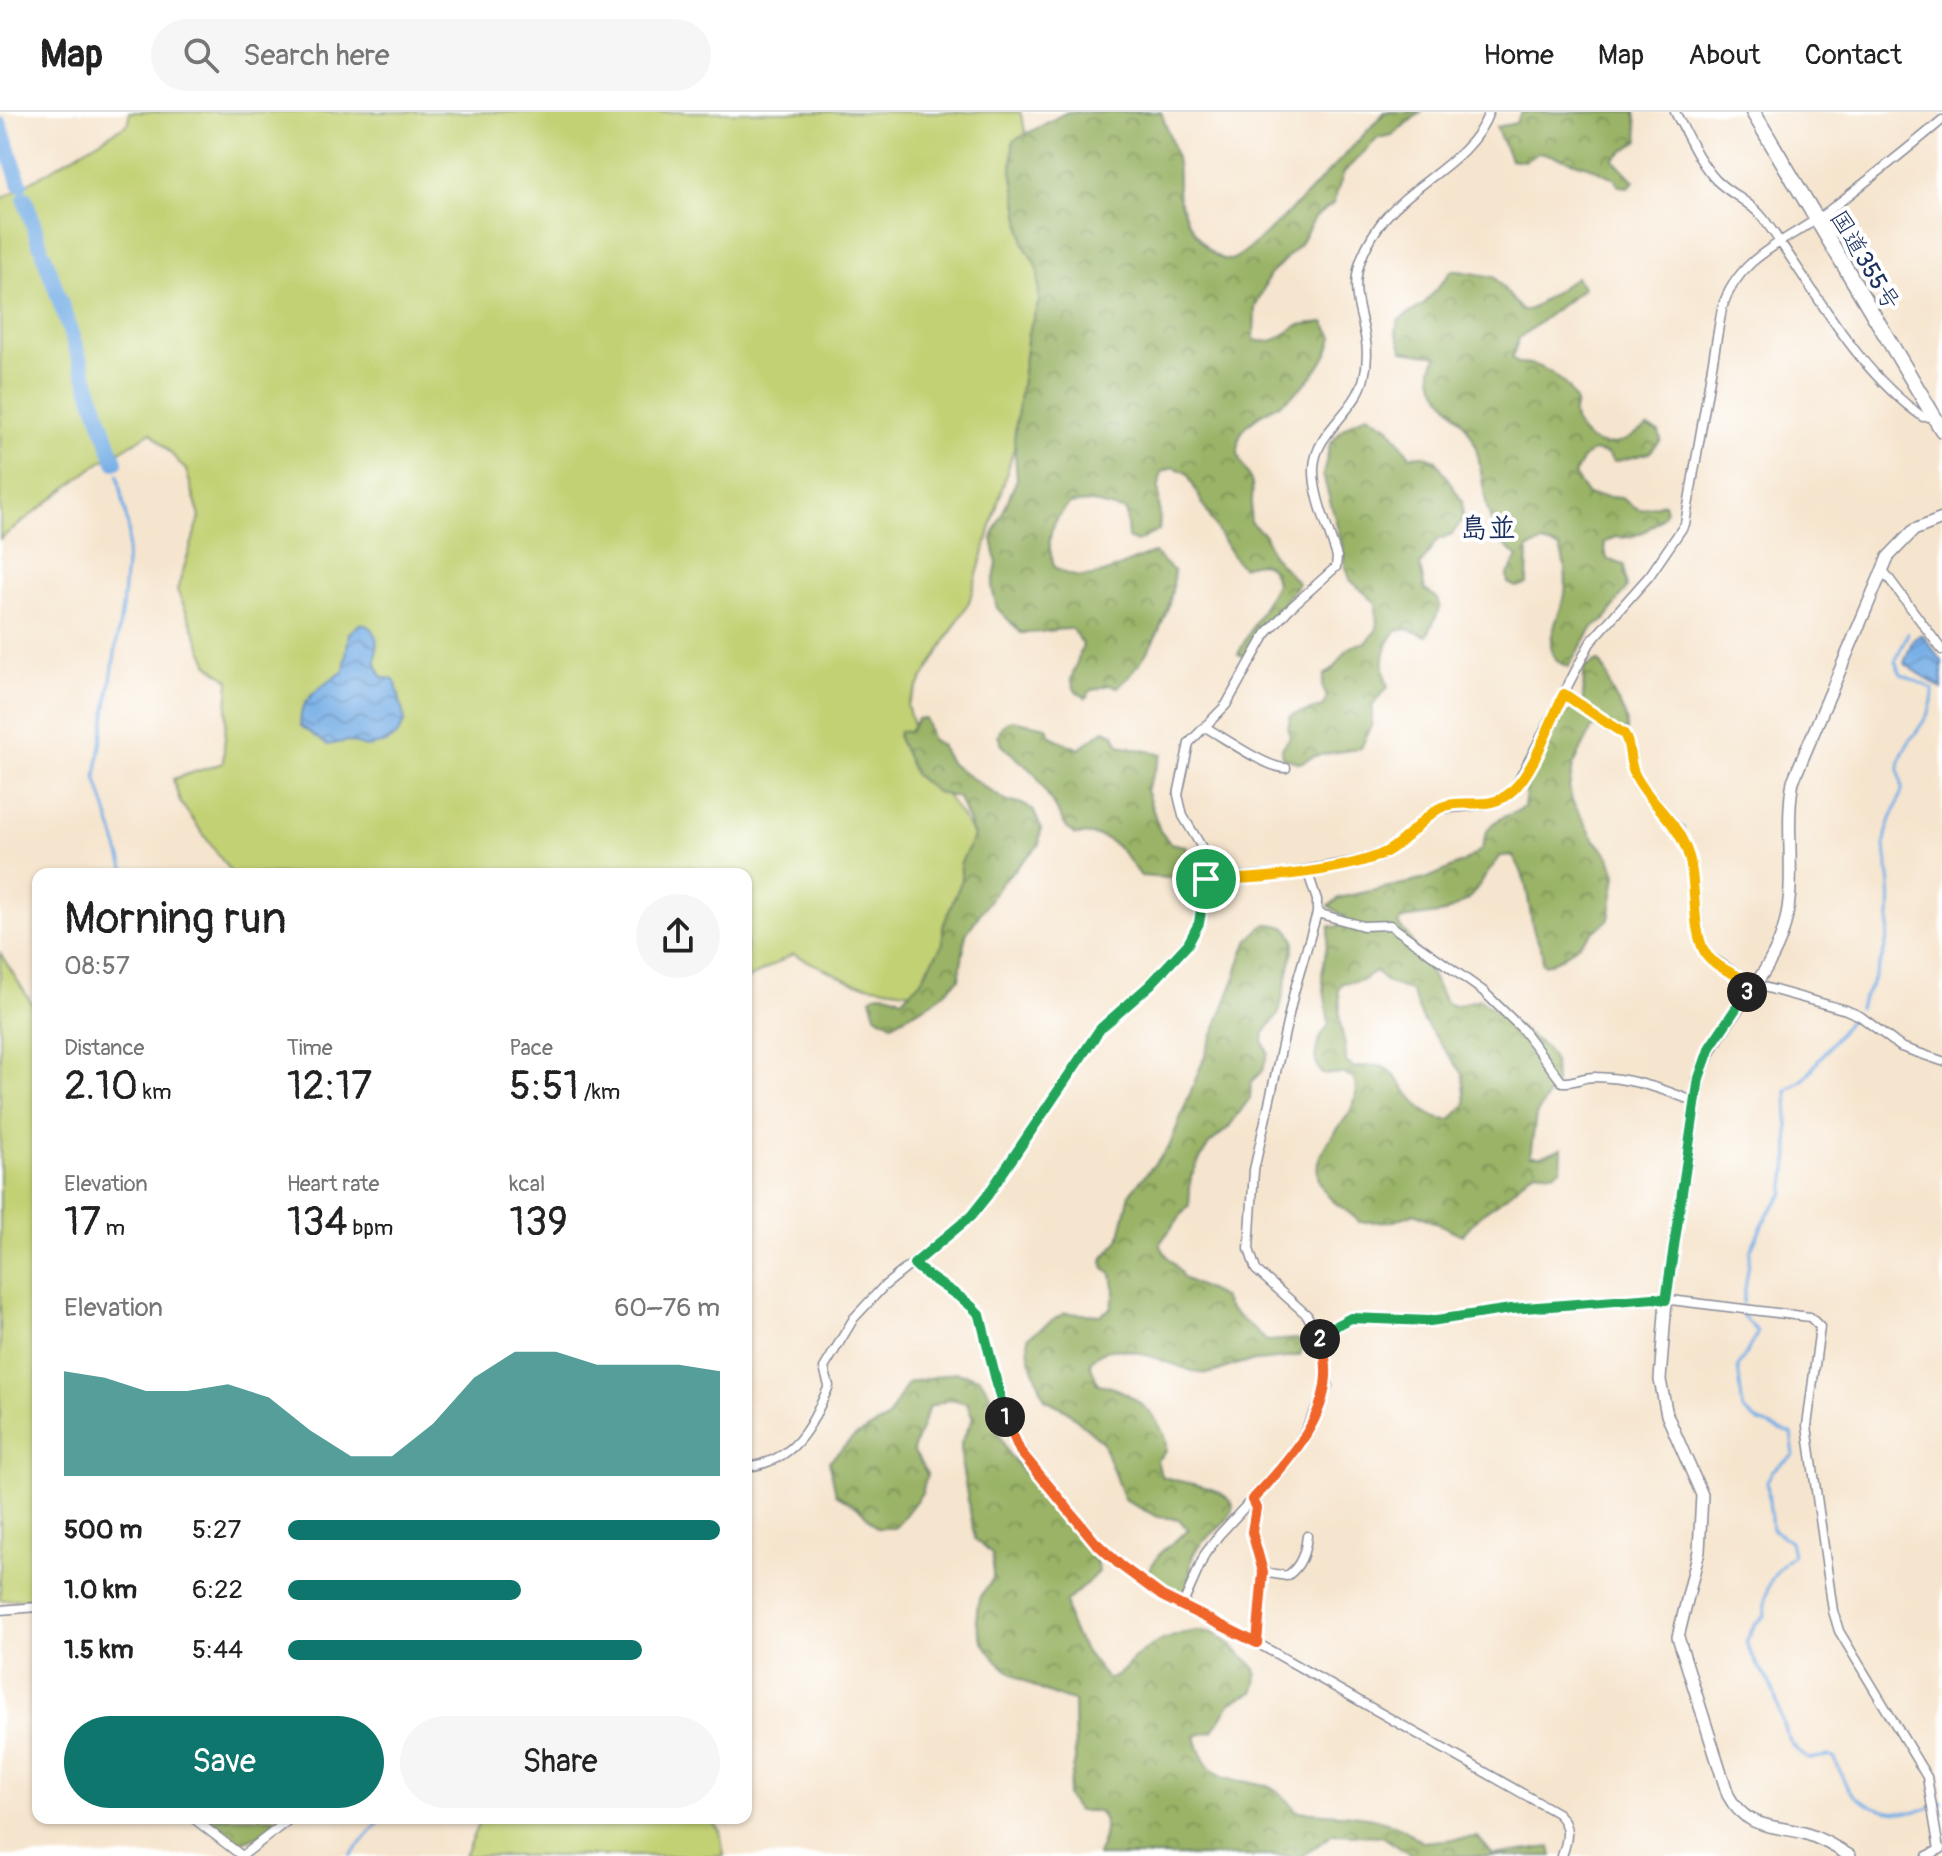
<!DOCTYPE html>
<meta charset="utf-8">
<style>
body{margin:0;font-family:Pangolin,"Klee One",sans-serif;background:#f6f6f6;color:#222;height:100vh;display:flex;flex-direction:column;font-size:30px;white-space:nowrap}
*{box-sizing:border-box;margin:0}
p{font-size:26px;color:#767676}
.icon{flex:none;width:44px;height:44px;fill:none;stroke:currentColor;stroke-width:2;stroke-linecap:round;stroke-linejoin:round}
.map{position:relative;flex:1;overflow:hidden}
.side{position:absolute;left:32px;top:756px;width:720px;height:956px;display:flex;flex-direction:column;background:#fff;border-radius:16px;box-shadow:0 2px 6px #0004}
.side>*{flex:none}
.pin{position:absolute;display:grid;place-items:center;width:68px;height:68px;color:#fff;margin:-34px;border:4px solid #fff;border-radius:50%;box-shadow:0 2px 8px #0007}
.km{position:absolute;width:40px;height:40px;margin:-20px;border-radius:50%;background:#222;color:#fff;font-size:22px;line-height:40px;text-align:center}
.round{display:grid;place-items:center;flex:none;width:84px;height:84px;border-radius:42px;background:#f6f6f6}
.headline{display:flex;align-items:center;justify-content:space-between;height:136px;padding:0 32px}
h1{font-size:44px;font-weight:600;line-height:60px}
.figures{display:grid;grid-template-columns:repeat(3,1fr);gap:12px;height:136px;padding:8px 32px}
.figures div{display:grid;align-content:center}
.figures b{font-size:40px;font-weight:600}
.figures small{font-size:22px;font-weight:400}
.figures p{font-size:22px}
.chart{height:224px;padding:16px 32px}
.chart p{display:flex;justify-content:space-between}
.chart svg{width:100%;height:144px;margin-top:8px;fill:#0f766e;opacity:.7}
.primary-button{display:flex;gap:16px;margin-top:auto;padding:16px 32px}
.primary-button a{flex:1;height:92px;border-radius:48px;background:#0f766e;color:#fff;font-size:32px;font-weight:600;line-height:92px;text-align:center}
.primary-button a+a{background:#f6f6f6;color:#222}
ul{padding:0 32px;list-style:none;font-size:26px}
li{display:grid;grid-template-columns:128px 96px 1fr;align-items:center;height:60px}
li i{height:20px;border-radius:10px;background:#0f766e}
header{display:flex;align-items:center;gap:48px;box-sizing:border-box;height:112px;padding:0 40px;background:#fff;border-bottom:2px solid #e0e0e0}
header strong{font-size:38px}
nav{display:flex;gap:44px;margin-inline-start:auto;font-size:28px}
.search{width:560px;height:72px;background:#f6f6f6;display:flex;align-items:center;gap:20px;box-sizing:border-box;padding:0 28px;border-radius:44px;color:#767676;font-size:30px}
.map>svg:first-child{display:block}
.green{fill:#c3d174;stroke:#6f8069;stroke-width:2}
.forest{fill:url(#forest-crowns);stroke:#5a7162;stroke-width:2;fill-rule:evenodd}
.water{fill:url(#water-waves);stroke:#496fa2;stroke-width:2}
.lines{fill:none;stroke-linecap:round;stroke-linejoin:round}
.stream{stroke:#77afe6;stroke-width:3}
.river{stroke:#77afe6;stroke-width:16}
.minor-casing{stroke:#888a96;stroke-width:11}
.tertiary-casing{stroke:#888a96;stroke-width:14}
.trunk-casing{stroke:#888a96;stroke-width:17}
.minor{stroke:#fff;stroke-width:8}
.tertiary{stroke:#fff;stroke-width:11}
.trunk{stroke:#fff;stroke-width:14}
.split-1-casing{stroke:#fff;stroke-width:16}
.split-2-casing{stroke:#fff;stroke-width:16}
.split-3-casing{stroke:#fff;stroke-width:16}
.split-4-casing{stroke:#fff;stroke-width:16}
.split-1{stroke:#22a559;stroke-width:10}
.split-2{stroke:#f0652b;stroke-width:10}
.split-3{stroke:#22a559;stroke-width:10}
.split-4{stroke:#f5b400;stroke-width:10}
.labels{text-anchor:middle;stroke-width:8;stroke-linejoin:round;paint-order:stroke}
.street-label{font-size:24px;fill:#1b2f5e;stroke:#fff}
.quarter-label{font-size:28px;font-weight:bold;fill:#1b2f5e;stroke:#fff}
</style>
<header>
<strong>Map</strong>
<div class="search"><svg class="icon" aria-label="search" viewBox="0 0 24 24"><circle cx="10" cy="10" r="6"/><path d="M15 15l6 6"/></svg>Search here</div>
<nav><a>Home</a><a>Map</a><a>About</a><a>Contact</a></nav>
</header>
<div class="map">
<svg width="1942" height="1744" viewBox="0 0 1942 1744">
<defs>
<pattern id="forest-crowns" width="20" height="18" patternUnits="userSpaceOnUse" patternTransform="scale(2)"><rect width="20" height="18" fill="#9ab366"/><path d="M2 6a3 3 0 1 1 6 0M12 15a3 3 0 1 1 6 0" fill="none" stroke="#7d9257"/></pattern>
<pattern id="water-waves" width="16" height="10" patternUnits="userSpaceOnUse" patternTransform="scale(2)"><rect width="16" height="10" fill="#77afe6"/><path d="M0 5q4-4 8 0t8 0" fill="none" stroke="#618fbe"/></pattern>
</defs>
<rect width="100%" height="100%" fill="#fff"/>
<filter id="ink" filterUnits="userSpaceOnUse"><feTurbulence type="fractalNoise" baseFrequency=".0125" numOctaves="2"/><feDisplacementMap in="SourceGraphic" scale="16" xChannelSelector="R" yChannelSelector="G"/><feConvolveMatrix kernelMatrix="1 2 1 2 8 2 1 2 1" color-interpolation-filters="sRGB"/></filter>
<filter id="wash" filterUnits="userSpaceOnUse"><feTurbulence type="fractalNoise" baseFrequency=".006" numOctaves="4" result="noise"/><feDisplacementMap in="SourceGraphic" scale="32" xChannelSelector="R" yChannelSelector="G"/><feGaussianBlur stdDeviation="1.8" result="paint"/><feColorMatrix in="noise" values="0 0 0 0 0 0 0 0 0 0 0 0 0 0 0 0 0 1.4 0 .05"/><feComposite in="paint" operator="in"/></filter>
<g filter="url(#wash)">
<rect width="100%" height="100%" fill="#f6e5ce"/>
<path class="green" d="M 129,0 L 1020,0 L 1029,32 L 1050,213 L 969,490 L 907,593 L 922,647 L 987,742 L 923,882 L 855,871 L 793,842 L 746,868 L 746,762 L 232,762 L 180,690 L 173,667 L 223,651 L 229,568 L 209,553 L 177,478 L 200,405 L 186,358 L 151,320 L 95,354 L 0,427 L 0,88 L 129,11 Z
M 0,841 L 38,901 L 38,1486 L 4,1488 L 0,1488 Z
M 481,1706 L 709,1706 L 720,1719 L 724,1744 L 464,1744 Z"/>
<path class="forest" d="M 1067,0 L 1161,0 C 1167,17 1175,35 1177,53 C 1179,64 1176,79 1180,90 C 1186,108 1208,149 1230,148 C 1250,146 1365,22 1385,0 L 1421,0 L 1392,23 L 1378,26 L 1344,60 L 1333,92 L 1315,105 L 1300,132 L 1269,164 L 1255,196 L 1254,228 C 1276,233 1280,224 1297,214 C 1304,211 1316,211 1324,210 L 1333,225 C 1327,250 1311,268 1291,284 C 1273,299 1235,307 1238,339 C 1238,351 1250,361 1252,373 C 1254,384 1250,398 1250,410 L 1265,423 L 1272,443 L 1298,471 L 1244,544 L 1238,542 L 1276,472 C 1273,449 1262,448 1242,455 C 1231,448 1195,377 1187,361 L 1174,355 L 1162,360 C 1155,378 1162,398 1159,418 L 1137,430 L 1128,426 L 1126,399 L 1090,390 L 1069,392 C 1051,410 1044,429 1055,455 C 1088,480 1121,450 1154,441 L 1174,459 C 1173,500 1149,547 1118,575 L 1108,573 L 1090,579 L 1086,586 L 1075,578 L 1071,567 L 1083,533 L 1072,517 C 1056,516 1040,522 1021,521 L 997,496 L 992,476 L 997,452 L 992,426 L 1017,367 L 1014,327 L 1028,221 L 1039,189 L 1038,157 L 1024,133 L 1012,58 L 1013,29 Z
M 1522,0 L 1635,0 L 1639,28 L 1613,47 L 1634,69 L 1629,75 L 1619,74 L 1614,66 L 1588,54 L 1540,40 L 1525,49 L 1510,47 L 1496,15 L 1516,11 Z
M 1452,158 L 1494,165 L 1522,199 L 1531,197 L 1576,165 L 1584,176 L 1519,226 L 1512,246 L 1518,251 C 1542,250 1568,268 1576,291 C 1566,314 1594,340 1618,331 C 1628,328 1638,320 1647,315 L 1659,320 L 1661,328 L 1649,341 L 1614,350 L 1607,342 L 1593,339 L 1583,346 L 1574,363 L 1588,383 L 1621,386 L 1640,398 L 1664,391 L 1666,398 C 1658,415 1634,428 1615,425 L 1604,431 L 1607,447 L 1624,453 L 1627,476 L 1605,508 L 1593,515 L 1568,555 C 1533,542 1562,503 1565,481 C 1567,464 1565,452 1560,436 L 1543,431 L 1528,436 L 1527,472 L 1516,475 L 1508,471 L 1507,464 L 1518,445 C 1476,413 1489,368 1473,327 C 1462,298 1415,273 1438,244 L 1403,239 L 1396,219 L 1399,208 L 1424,192 Z
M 1368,302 L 1389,315 L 1410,344 L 1423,343 L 1436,348 L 1462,389 L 1463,407 L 1452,422 L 1437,428 L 1420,454 L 1425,478 L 1436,485 L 1440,496 L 1427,524 L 1407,517 L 1396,519 C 1382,536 1381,553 1388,575 L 1372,594 L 1372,611 L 1361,636 L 1314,644 L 1300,651 L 1282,645 L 1282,636 L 1290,625 L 1288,616 L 1291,603 L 1323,595 L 1327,585 L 1322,574 L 1324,563 C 1348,551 1336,535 1367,530 L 1377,517 L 1376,491 L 1351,469 L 1345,455 L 1342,432 L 1323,363 L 1330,332 L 1344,316 Z
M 1598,549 C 1609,559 1606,566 1611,577 C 1618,595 1628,598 1627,619 C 1615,624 1608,624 1599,614 L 1592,616 L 1573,654 L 1569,676 L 1572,689 L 1594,727 L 1610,745 L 1616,763 L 1609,807 L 1563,845 L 1546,853 L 1542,851 C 1545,836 1536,830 1533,816 C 1528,790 1528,766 1513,744 L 1500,744 L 1469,787 L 1445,801 L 1402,807 L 1398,812 C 1401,818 1407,821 1410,827 C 1422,849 1435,868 1445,890 L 1454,894 L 1479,887 L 1546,936 L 1554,949 L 1555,973 L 1536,1003 L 1530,1044 L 1542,1044 L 1562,1036 L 1561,1056 L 1553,1061 L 1536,1059 L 1528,1063 L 1508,1083 L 1479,1104 L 1462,1123 L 1415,1101 L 1394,1109 L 1359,1110 C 1348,1097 1331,1092 1323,1077 C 1297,1031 1370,1009 1354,967 L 1344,962 L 1322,962 C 1309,946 1318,927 1329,912 L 1322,863 L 1330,814 L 1337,815 L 1345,805 L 1329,794 L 1339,786 L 1426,767 L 1462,751 L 1482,737 C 1487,703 1503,709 1524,695 L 1527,674 L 1556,609 L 1583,589 L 1584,556 ZM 1376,859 L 1386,870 L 1411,879 L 1423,908 L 1463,962 L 1466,992 L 1451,1008 C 1412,1009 1403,958 1379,954 C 1372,952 1361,955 1354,956 L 1346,950 C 1347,935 1342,924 1340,910 C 1338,897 1342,890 1338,877 L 1342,871 L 1363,868 Z
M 925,606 L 931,627 L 940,633 L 951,652 L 1007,690 L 1020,691 L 1033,698 L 1041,716 L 1039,733 L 1002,770 L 966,822 L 959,867 L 933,890 L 892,912 L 876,903 L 871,886 C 880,878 893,882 902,887 L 920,870 L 943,831 L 943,814 L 962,767 L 960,752 L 974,724 L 959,686 L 936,680 L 915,663 L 898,626 L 899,619 L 909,620 L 917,607 Z
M 1012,608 L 1047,615 L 1050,624 L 1079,637 L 1104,618 L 1114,622 L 1119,633 L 1162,642 L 1146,678 L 1160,719 L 1170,731 L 1186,734 L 1193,755 L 1190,763 L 1180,767 L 1141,764 C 1119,737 1113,719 1075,723 L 1067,716 L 1035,662 L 1002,633 L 998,623 L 1002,614 Z
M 1267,812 C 1282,813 1289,814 1295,829 L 1279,901 L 1264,921 L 1263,930 L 1268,941 L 1262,959 L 1251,970 L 1250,986 L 1228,1016 L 1209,1032 L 1200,1047 L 1191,1064 L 1189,1093 L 1160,1131 C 1163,1144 1178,1152 1183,1166 L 1222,1185 L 1228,1196 L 1267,1229 L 1297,1227 L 1303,1234 L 1300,1243 C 1280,1249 1258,1247 1238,1252 C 1226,1255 1214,1263 1201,1261 C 1173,1257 1111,1217 1090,1251 L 1098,1272 C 1128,1275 1168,1307 1166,1339 L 1157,1348 L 1161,1364 C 1184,1373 1220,1371 1233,1393 C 1229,1417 1202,1423 1193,1443 C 1188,1456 1193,1467 1188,1480 L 1176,1483 L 1146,1462 L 1161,1440 L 1188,1418 L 1179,1407 L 1158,1405 L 1124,1388 L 1102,1329 L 1065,1297 L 1045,1287 L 1029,1244 L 1028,1225 L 1064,1201 L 1100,1203 L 1111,1196 L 1115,1181 L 1112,1162 L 1104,1157 L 1102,1148 L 1119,1128 L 1130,1081 L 1169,1035 L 1235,867 C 1241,843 1245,825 1267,812 Z
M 956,1260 L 980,1266 L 990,1282 L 996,1316 L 1009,1343 L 1095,1445 L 1099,1460 L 1066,1490 C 1068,1523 1088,1543 1108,1568 C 1122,1563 1125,1555 1136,1545 C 1153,1529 1194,1512 1217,1523 C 1227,1528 1237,1540 1246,1547 C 1258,1556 1259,1566 1253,1580 L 1231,1590 L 1213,1619 L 1195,1624 C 1211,1688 1245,1657 1279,1680 C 1285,1685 1291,1693 1297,1699 C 1342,1703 1387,1699 1422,1730 L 1478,1725 L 1493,1743 L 1550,1735 L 1552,1744 L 1412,1744 L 1382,1724 L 1333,1722 L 1303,1744 L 1097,1744 C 1103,1727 1111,1714 1098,1699 L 1077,1699 L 1067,1684 L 1075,1649 L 1074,1589 C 1030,1579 964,1543 979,1487 C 981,1480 990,1475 992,1467 C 995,1460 992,1449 992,1442 L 975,1427 L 962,1355 L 961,1331 L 973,1307 L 967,1291 L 951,1287 L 929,1295 L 913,1338 L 927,1362 L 922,1381 L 895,1416 L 877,1416 L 858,1395 L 836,1382 L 829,1349 L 854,1325 L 887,1307 L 908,1271 Z
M 199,1706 L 281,1706 L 258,1724 L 237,1732 L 220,1724 Z"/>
<path class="water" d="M 361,511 C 380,517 377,532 376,548 C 375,554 380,561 383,566 L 393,567 L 396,572 L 405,609 L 398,622 L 386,631 L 366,635 L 347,629 L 328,633 L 301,614 C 296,586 326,572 344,559 L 349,521 Z
M 1922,522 L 1942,549 L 1942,577 L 1904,551 L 1913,527 Z"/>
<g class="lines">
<path class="stream" d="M 118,363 L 129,419 L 122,496 L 96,665 L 126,762
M 1858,896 C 1883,854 1893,824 1890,774 C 1889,760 1885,745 1885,731 C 1886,711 1898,696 1902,678 C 1903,670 1898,662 1899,654 C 1903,625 1934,612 1933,577 L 1901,562 L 1895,550 L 1908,521
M 1743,1191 L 1751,1137 L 1767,1103 L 1784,1081 L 1789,1042 L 1787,979 L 1805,966 L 1852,905
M 1740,1201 L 1758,1220 L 1738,1255 L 1743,1298 L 1759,1310 L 1791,1322 L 1794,1343 L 1773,1358 L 1767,1369 L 1772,1417 L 1790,1429 L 1793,1443 C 1773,1460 1763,1477 1765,1504 L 1755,1512 L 1746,1530 C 1753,1552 1764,1558 1771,1574 C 1784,1602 1779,1628 1808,1647 L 1828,1644 L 1835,1647 C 1839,1656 1842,1668 1848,1676 C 1863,1698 1908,1707 1930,1695
M 1938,1693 L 1942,1690
M 350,1744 L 383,1706"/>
<path class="river" d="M 0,13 L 20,72
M 25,87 L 40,133
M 44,143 L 115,350"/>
</g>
</g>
<g filter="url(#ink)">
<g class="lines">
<defs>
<path id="minor" d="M 1675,0 C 1687,22 1698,49 1716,68 C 1730,82 1751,90 1763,106 C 1813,173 1853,256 1923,305 L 1933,304
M 1882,457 L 1942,538
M 1564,582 L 1624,622 L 1636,666 L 1679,717 L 1690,748 L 1701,830 L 1707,843 L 1753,872 L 1846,898 L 1860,904 L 1901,935 L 1942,949
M 1205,615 C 1225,626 1266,656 1286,656
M 1206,767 L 1284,762 L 1367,747 L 1397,733 L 1439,697 L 1483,693 L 1513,679 L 1590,531 L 1650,463 L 1685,412 L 1722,196 C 1739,143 1786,130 1827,100 C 1866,70 1904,40 1942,8
M 1317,801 L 1363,814 L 1390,813 L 1483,879 L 1522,917 L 1562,970 C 1574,971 1582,965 1594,965 C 1628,965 1664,977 1695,990
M 914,1152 C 934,1172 961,1181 980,1203 L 1012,1326 L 1095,1430 L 1120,1453 L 1162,1484 L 1257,1531 L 1557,1701 C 1571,1714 1568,1727 1562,1744
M 1318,1223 L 1351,1206 L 1430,1209 L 1511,1197 L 1654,1186 L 1810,1205 L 1820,1215 L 1807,1314 L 1833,1499 L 1839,1519 L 1927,1665 L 1939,1738
M 746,1355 C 796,1349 810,1316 829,1274 L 824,1256 L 854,1206 L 883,1175 L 971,1104 L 1100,917 L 1150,873 L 1195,821 L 1206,767 L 1204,739 L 1183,704 L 1178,683 L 1189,631 L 1226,593 L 1266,522 L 1289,497 L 1336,455 L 1337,445 C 1329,418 1313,384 1314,356 C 1315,320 1356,300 1364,266 C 1379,206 1329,185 1379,114 C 1409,71 1471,51 1489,0
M 1252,1388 L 1256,1396 L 1252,1420 L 1263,1460 L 1257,1531
M 1263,1460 L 1287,1464 C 1301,1454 1305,1441 1307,1424
M 1183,1492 L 1205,1442 L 1219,1423 L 1293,1343 L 1328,1273 L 1323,1234 L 1307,1203 L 1256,1158 L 1249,1137 L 1254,1058 L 1294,880 L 1317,801 L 1317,788 L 1307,758
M 0,1498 L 38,1495
M 193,1706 L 242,1744
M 242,1744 L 291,1706
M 1927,1744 L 1941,1737"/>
<path id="tertiary" d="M 1850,1744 C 1836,1735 1820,1726 1804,1721 C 1772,1713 1746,1717 1728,1683 L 1678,1525 L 1699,1439 L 1702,1383 L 1667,1303 L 1660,1268 L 1666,1188 L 1699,966 C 1718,908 1761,878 1780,828 C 1800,776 1783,722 1793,669 L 1888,445 L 1914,418 L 1942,407"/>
<path id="trunk" d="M 1753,0 L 1942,318"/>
</defs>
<use href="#minor" class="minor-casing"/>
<use href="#tertiary" class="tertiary-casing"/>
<use href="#trunk" class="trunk-casing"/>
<use href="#minor" class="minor"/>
<use href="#tertiary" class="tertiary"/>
<use href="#trunk" class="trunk"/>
</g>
</g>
<g class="lines" filter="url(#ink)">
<defs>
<path id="split-1" d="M 1005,1305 L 980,1203 C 961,1181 934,1172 914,1152 L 971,1104 L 987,1084 L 1100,917 L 1150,873 L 1188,832 L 1199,811 L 1206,767"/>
<path id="split-2" d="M 1005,1305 L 1020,1339 L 1095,1430 L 1120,1453 L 1162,1484 L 1257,1531 L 1263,1460 L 1252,1420 L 1256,1396 L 1252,1388 C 1293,1346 1344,1288 1320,1227"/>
<path id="split-3" d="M 1320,1227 L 1318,1223 L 1351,1206 L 1430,1209 L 1511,1197 L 1654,1186 L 1666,1188 L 1699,966 L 1710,935 L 1747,880"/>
<path id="split-4" d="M 1206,767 C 1249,769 1349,759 1386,740 C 1406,729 1419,709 1438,697 C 1460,684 1489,702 1513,678 C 1535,658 1550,609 1564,582 L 1624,622 C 1632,634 1628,650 1635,663 C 1651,694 1678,708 1689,745 C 1697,771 1691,820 1706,842 C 1716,856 1739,864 1753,872 L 1747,880"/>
</defs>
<use href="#split-1" class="split-1-casing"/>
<use href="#split-2" class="split-2-casing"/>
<use href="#split-3" class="split-3-casing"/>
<use href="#split-4" class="split-4-casing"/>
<use href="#split-1" class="split-1"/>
<use href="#split-2" class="split-2"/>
<use href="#split-3" class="split-3"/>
<use href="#split-4" class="split-4"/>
</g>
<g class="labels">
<g class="street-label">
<text transform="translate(1865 148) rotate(59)" y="8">国道355号</text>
</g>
<g class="quarter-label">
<text x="1488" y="425">島並</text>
</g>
</g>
</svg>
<div class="pin" style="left:1206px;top:767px;background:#1e9e55"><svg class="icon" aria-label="arrive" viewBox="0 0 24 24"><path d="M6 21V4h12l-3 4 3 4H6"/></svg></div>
<b class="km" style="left:1005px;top:1305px">1</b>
<b class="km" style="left:1320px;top:1227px">2</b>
<b class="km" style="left:1747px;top:880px">3</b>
<section class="side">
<div class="headline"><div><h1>Morning run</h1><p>08:57</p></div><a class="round"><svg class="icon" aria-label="share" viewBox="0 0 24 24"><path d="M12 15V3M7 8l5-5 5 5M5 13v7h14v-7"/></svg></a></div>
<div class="figures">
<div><p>Distance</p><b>2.10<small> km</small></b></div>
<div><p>Time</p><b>12:17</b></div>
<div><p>Pace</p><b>5:51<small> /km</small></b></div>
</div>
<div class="figures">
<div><p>Elevation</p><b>17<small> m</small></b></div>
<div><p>Heart rate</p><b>134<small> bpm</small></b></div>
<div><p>kcal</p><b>139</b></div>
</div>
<div class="chart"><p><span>Elevation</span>60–76 m</p>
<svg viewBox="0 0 160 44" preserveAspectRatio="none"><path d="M0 44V12L10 14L20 18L30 18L40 16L50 20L60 30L70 38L80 38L90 28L100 14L110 6L120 6L130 10L140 10L150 10L160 12V44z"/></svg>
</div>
<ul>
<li><b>500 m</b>5:27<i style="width:100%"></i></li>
<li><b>1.0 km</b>6:22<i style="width:54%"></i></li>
<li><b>1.5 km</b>5:44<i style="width:82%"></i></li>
</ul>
<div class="primary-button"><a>Save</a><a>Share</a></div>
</section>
</div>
